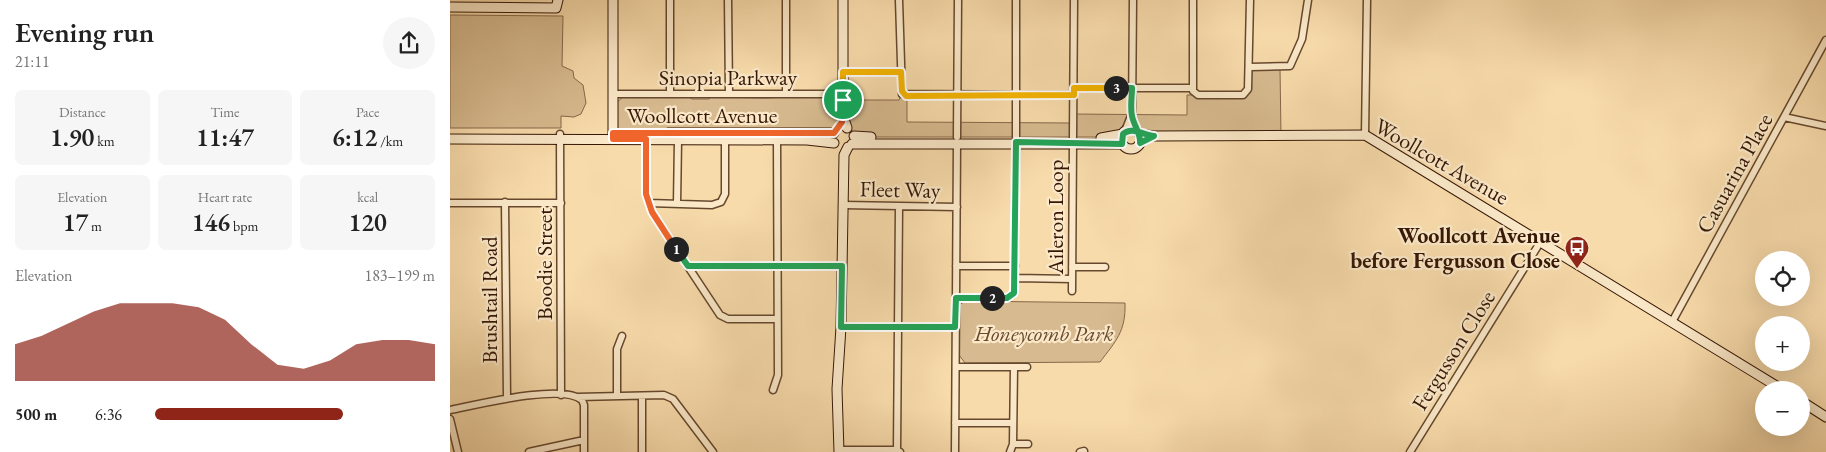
<!DOCTYPE html>
<meta charset="utf-8">
<style>
body{margin:0;font-family:"EB Garamond",serif;background:#f6f6f6;color:#222;height:100vh;display:flex;flex-direction:column;font-size:19px;white-space:nowrap}
*{box-sizing:border-box;margin:0}
p{font-size:16px;color:#767676}
.icon{flex:none;width:28px;height:28px;fill:none;stroke:currentColor;stroke-width:2;stroke-linecap:round;stroke-linejoin:round}
.map{position:relative;flex:1;overflow:hidden}
.drawer{display:flex;flex-direction:column;background:#fff;width:450px}
.drawer>*{flex:none}
.fabs{position:absolute;left:1305px;top:251px;display:grid;gap:10px}
.fabs a{display:grid;place-items:center;width:55px;height:55px;border-radius:50%;background:#fff;box-shadow:0 5px 20px #0002;font-size:25px}
.pin{position:absolute;display:grid;place-items:center;width:42px;height:42px;color:#fff;margin:-21px;border:2px solid #fff;border-radius:50%;box-shadow:0 1px 5px #0007}
.km{position:absolute;width:25px;height:25px;margin:-12px;border-radius:50%;background:#222;color:#fff;font-size:14px;line-height:25px;text-align:center}
.round{display:grid;place-items:center;flex:none;width:52px;height:52px;border-radius:26px;background:#f6f6f6}
.summary{display:flex;align-items:center;justify-content:space-between;height:85px;padding:0 15px}
h1{font-size:28px;font-weight:600;line-height:38px}
.stats{display:grid;grid-template-columns:repeat(3,1fr);gap:8px;height:85px;padding:5px 15px}
.stats div{display:grid;align-content:center;border-radius:8px;background:#f6f6f6;text-align:center}
.stats b{font-size:25px;font-weight:600}
.stats small{font-size:14px;font-weight:400}
.stats p{font-size:14px}
.chart{height:140px;padding:10px 15px}
.chart p{display:flex;justify-content:space-between}
.chart svg{width:100%;height:90px;margin-top:5px;fill:#8f2418;opacity:.7}
ul{padding:0 15px;list-style:none;font-size:16px}
li{display:grid;grid-template-columns:80px 60px 1fr;align-items:center;height:38px}
li i{height:12px;border-radius:6px;background:#8f2418}
main{display:flex;flex:1;min-height:0}
.map>svg:first-child{display:block}
.green{fill:#d7ba8f;stroke:#86684a}
.lines{fill:none;stroke-linecap:round;stroke-linejoin:round}
.street-casing{stroke:#66482e;stroke-width:9}
.secondary-casing{stroke:#361705;stroke-width:11}
.street{stroke:#fae8c8;stroke-width:6}
.secondary{stroke:#fae8c8;stroke-width:9}
.split-1-casing{stroke:#fff;stroke-width:10}
.split-2-casing{stroke:#fff;stroke-width:10}
.split-3-casing{stroke:#fff;stroke-width:10}
.split-4-casing{stroke:#fff;stroke-width:10}
.split-1{stroke:#f0652b;stroke-width:6}
.split-2{stroke:#22a559;stroke-width:6}
.split-3{stroke:#22a559;stroke-width:6}
.split-4{stroke:#f5b400;stroke-width:6}
.labels{text-anchor:middle;stroke-width:4.5;stroke-linejoin:round;paint-order:stroke}
.street-label{font-size:22px;fill:#361705;stroke:#fae8c8}
.poi-label{font-size:22px;font-weight:bold;fill:#361705;stroke:#fae8c8;text-anchor:end}
.park-label{font-size:22px;font-style:italic;fill:#66482e;stroke:#fae8c8}
</style>
<main>
<section class="drawer">
<div class="summary"><div><h1>Evening run</h1><p>21:11</p></div><a class="round"><svg class="icon" aria-label="share" viewBox="0 0 24 24"><path d="M12 15V3M7 8l5-5 5 5M5 13v7h14v-7"/></svg></a></div>
<div class="stats">
<div><p>Distance</p><b>1.90<small> km</small></b></div>
<div><p>Time</p><b>11:47</b></div>
<div><p>Pace</p><b>6:12<small> /km</small></b></div>
</div>
<div class="stats">
<div><p>Elevation</p><b>17<small> m</small></b></div>
<div><p>Heart rate</p><b>146<small> bpm</small></b></div>
<div><p>kcal</p><b>120</b></div>
</div>
<div class="chart"><p><span>Elevation</span>183–199 m</p>
<svg viewBox="0 0 160 44" preserveAspectRatio="none"><path d="M0 44V26L10 22L20 16L30 10L40 6L50 6L60 6L70 8L80 14L90 26L100 36L110 38L120 34L130 26L140 24L150 24L160 26V44z"/></svg>
</div>
<ul>
<li><b>500 m</b>6:36<i style="width:67%"></i></li>
</ul>
</section>
<div class="map">
<svg width="1376" height="452" viewBox="0 0 1376 452">
<rect width="100%" height="100%" fill="#f8dbab"/>
<filter id="stains"><feTurbulence type="fractalNoise" baseFrequency=".004" numOctaves="4"/><feColorMatrix values="0 0 0 0 .2 0 0 0 0 .09 0 0 0 0 .02 0 0 0 .5 -.17"/></filter>
<radialGradient id="worn" r=".72"><stop offset=".6" stop-color="#630" stop-opacity="0"/><stop offset="1" stop-color="#630" stop-opacity=".3"/></radialGradient>
<path class="green" d="M 0,15 L 113,16 L 112,66 L 123,71 L 124,78 L 133,85 L 136,103 L 131,114 L 124,117 L 111,116 L 111,128 L 0,128 Z
M 800,67 L 830,68 L 831,136 L 704,136 L 682,129 L 659,137 L 412,137 L 397,128 L 389,128 L 384,133 L 364,131 L 173,132 L 167,127 L 166,103 L 173,97 L 239,97 L 242,99 L 259,99 L 261,97 L 316,98 L 393,94 L 394,100 L 449,100 L 452,94 L 457,96 L 457,122 L 623,123 L 623,114 L 737,115 L 737,95 L 795,94 Z
M 515,301 L 675,303 C 676,331 666,341 650,362 L 515,363 L 509,355 L 508,306 Z"/>
<g class="lines">
<defs>
<path id="street" d="M 220,0 L 220,94
M 278,0 L 279,93
M 336,0 L 336,94
M 449,0 L 452,94 L 624,95
M 566,0 L 566,137
M 683,0 L 682,115 L 687,131
M 743,0 L 743,91 L 748,95 L 793,95 L 798,89 L 800,0
M 800,67 L 840,66 L 852,39 L 858,0
M 393,72 L 451,72
M 624,88 L 743,88
M 163,94 L 393,94
M 1334,117 L 1376,126
M 675,131 L 681,116
M 110,134 L 111,395
M 915,135 L 917,0
M 507,137 L 508,0
M 623,137 L 624,0
M 196,139 L 196,194 L 202,212 L 270,315 L 278,319 L 327,319
M 55,202 L 57,398
M 0,203 L 111,203
M 199,203 L 262,205 L 271,202 L 275,194 L 275,140
M 227,204 L 228,140
M 393,205 L 507,207
M 449,207 L 447,450 L 450,452
M 238,266 L 392,266
M 506,266 L 565,266
M 622,267 L 655,267
M 565,278 L 622,279
M 622,291 L 623,143
M 506,298 L 557,298 L 564,293 L 566,142
M 1222,322 L 1376,40
M 391,327 L 505,327
M 506,367 L 577,367
M 323,390 L 328,375 L 327,140
M 167,396 L 167,349 L 172,336
M 192,396 L 192,452
M 128,397 L 214,395 L 223,399 L 263,452
M 0,410 C 26,405 112,383 132,400 L 134,405 L 134,452
M 0,419 L 8,452
M 505,423 L 563,423
M 563,444 L 578,444
M 389,450 L 447,450
M 79,452 L 134,440
M 505,452 L 507,143
M 560,452 L 563,444 L 564,367
M 630,452 L 634,451
M 960,452 L 1091,241"/>
<path id="secondary" d="M 163,0 L 163,139
M 393,0 L 393,116 L 397,128
M 0,7 L 106,8 L 108,0
M671 139a10 10 0 1 1 20 0a10 10 0 1 1-20 0Z
M 218,133 L 384,133
M 689,134 L 704,136 L 915,135 L 1333,390
M 404,136 L 421,137
M 651,138 L 673,134
M 0,139 L 357,140 L 384,143
M 402,144 L 672,144
M 1351,401 L 1376,417
M 389,452 L 387,389 L 391,327 L 394,155 L 398,147"/>
</defs>
<use href="#street" class="street-casing"/>
<use href="#secondary" class="secondary-casing"/>
<use href="#street" class="street"/>
<use href="#secondary" class="secondary"/>
</g>
<g class="lines">
<defs>
<path id="split-1" d="M 226,249 L 202,212 L 196,194 L 196,139 L 163,139 L 163,133 L 384,133 L 392,122 L 393,100"/>
<path id="split-2" d="M 226,249 L 238,266 L 392,266 L 391,327 L 505,327 L 506,298 L 542,298"/>
<path id="split-3" d="M 542,298 L 557,298 L 564,293 L 566,142 L 672,144 L 673,134 C 682,126 693,135 704,136 L 690,143 C 691,134 684,126 682,116 C 680,107 682,97 682,88 L 666,88"/>
<path id="split-4" d="M 393,100 L 393,72 L 451,72 L 452,91 L 456,96 L 624,95 L 624,88 L 666,88"/>
</defs>
<use href="#split-1" class="split-1-casing"/>
<use href="#split-2" class="split-2-casing"/>
<use href="#split-3" class="split-3-casing"/>
<use href="#split-4" class="split-4-casing"/>
<use href="#split-1" class="split-1"/>
<use href="#split-2" class="split-2"/>
<use href="#split-3" class="split-3"/>
<use href="#split-4" class="split-4"/>
</g>
<defs>
<symbol id="bus-pin" viewBox="-11 -11 22 30"><path d="M0 17L-7.5 6A9.5 9.5 0 1 1 7.5 6Z" fill="#8f2418" stroke="#fae8c8"/><path d="M-5-6H5V4H4V6H2V4H-2V6H-4V4H-5ZM-3.5-4V0h7V-4ZM-3.5 1.2v1.5H-2V1.2ZM2 1.2v1.5H3.5V1.2Z" fill="#fff"/></symbol>
</defs>
<g fill-rule="evenodd">
<use href="#bus-pin" x="1113" y="234" width="28" height="38"/>
</g>
<g class="labels">
<g class="street-label">
<text x="278" y="85">Sinopia Parkway</text>
<text x="252" y="123">Woollcott Avenue</text>
<text transform="translate(992 161) rotate(30)" y="8">Woollcott Avenue</text>
<text transform="translate(1284 173) rotate(-61)" y="8">Casuarina Place</text>
<text transform="translate(450 189) rotate(1)" y="8">Fleet Way</text>
<text transform="translate(605 217) rotate(-90)" y="8">Aileron Loop</text>
<text transform="translate(94 264) rotate(-90)" y="8">Boodie Street</text>
<text transform="translate(39 300) rotate(-90)" y="8">Brushtail Road</text>
<text transform="translate(1003 350) rotate(-58)" y="8">Fergusson Close</text>
</g>
<g class="poi-label">
<text x="1110" y="243">Woollcott Avenue<tspan x="1110" dy="25">before Fergusson Close</tspan></text>
</g>
<g class="park-label">
<text x="594" y="341">Honeycomb Park</text>
</g>
</g>
<rect width="100%" height="100%" filter="url(#stains)"/>
<rect width="100%" height="100%" fill="url(#worn)"/>
</svg>
<div class="fabs">
<a><svg class="icon" aria-label="locate" viewBox="0 0 24 24"><circle cx="12" cy="12" r="6"/><path d="M12 2v4M12 18v4M2 12h4M18 12h4"/></svg></a>
<a>+</a>
<a>−</a>
</div>
<div class="pin" style="left:393px;top:100px;background:#1e9e55"><svg class="icon" aria-label="arrive" viewBox="0 0 24 24"><path d="M6 21V4h12l-3 4 3 4H6"/></svg></div>
<b class="km" style="left:226px;top:249px">1</b>
<b class="km" style="left:542px;top:298px">2</b>
<b class="km" style="left:666px;top:88px">3</b>
</div>
</main>
